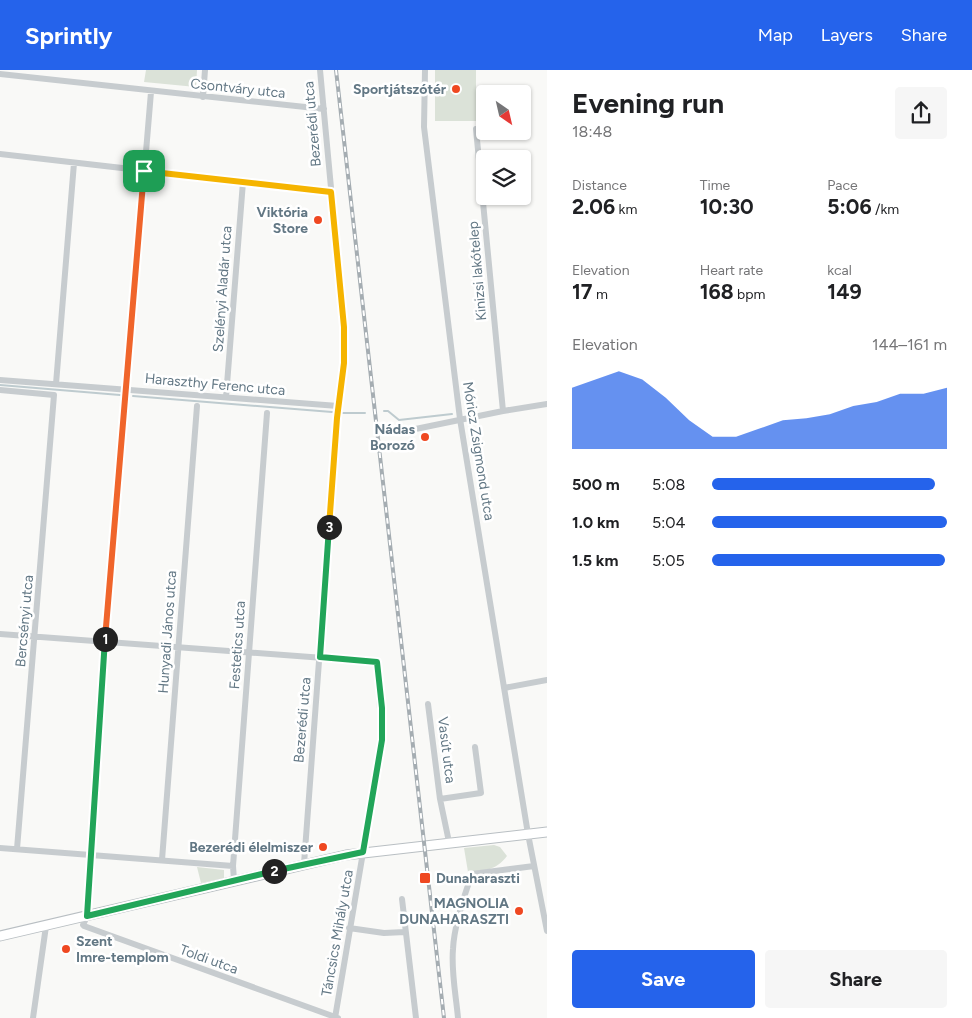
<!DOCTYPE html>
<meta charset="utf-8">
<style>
body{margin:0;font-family:Figtree,sans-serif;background:#f6f6f6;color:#202124;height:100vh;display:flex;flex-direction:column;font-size:19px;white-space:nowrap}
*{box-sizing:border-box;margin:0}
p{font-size:16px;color:#757577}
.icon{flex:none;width:28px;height:28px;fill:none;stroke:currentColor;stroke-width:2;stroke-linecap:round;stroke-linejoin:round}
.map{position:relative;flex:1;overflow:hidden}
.panel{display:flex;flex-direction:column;background:#fff;width:425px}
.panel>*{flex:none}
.needle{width:32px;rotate:146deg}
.tools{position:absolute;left:476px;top:15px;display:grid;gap:10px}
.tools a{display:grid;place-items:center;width:55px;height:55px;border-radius:5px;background:#fff;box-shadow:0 1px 4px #0004;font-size:25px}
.pin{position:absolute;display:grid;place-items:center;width:42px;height:42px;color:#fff;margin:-21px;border-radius:10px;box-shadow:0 2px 8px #0006}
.km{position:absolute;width:25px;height:25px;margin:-12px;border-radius:50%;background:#222;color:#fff;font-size:14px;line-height:25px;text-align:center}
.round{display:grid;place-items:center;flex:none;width:52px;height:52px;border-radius:5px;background:#f6f6f6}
.head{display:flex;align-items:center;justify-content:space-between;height:85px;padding:0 25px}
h1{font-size:28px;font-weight:700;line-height:38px}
.metrics{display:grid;grid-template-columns:repeat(3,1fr);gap:8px;height:85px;padding:5px 25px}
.metrics div{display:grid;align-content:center}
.metrics b{font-size:21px;font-weight:700}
.metrics small{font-size:14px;font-weight:400}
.metrics p{font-size:14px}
.chart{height:140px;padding:10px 25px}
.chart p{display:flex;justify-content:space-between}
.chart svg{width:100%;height:90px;margin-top:5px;fill:#2563eb;opacity:.7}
.button{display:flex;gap:10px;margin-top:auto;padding:10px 25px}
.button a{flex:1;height:58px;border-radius:5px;background:#2563eb;color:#fff;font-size:20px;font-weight:700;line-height:58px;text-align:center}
.button a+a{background:#f6f6f6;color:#202124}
ul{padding:0 25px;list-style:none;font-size:16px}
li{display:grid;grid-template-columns:80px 60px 1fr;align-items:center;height:38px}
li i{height:12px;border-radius:6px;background:#2563eb}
header{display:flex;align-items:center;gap:30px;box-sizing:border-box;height:70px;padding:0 25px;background:#2563eb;color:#fff}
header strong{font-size:24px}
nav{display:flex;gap:28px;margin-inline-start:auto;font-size:18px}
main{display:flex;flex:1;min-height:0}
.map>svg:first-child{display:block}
.green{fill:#dbe2d8}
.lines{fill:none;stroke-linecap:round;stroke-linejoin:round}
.stream{stroke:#becbcf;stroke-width:2}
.secondary-casing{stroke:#b9bfc3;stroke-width:11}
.street{stroke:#c7cccf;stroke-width:6}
.secondary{stroke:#fff;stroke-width:9}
.rail-casing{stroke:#a5adb2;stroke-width:4}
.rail{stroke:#fff;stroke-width:2;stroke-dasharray:5.5;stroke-linecap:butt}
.split-1-casing{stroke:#fff;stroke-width:10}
.split-2-casing{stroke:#fff;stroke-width:10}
.split-3-casing{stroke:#fff;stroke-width:10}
.split-4-casing{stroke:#fff;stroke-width:10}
.split-1{stroke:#f0652b;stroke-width:6}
.split-2{stroke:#22a559;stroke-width:6}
.split-3{stroke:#22a559;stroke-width:6}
.split-4{stroke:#f5b400;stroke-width:6}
.poi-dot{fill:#ef4821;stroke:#fff;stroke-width:2}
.labels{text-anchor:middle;stroke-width:5;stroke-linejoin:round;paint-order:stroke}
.street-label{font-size:14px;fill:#627784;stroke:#fff}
.poi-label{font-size:14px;font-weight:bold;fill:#627784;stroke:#fff;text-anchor:end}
</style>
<header>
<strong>Sprintly</strong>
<nav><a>Map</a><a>Layers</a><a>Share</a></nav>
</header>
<main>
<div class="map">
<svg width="547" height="948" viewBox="0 0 547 948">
<rect width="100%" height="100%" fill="#f9f9f7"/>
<path class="green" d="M 146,0 L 197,0 L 196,17 L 144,12 Z
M 435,0 L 476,0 L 476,51 L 435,51 Z
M 494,775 L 500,777 L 507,786 C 495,801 486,800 468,802 L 464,778 Z
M 197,797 L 224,800 L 224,808 L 201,813 Z"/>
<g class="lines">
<path class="stream" d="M 0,315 L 120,325
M 133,326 L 332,342
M 384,341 L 388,341 L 399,350 L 452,344
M 342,343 L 365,343"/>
<defs>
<path id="secondary" d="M 0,866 L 346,785 L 547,762"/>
</defs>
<use href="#secondary" class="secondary-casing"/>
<path class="street" d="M 425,0 L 424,57 L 460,349 L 528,764 L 547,861
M 0,4 L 324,39
M 151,22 L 105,572 L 87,846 L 83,855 L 84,856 L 338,948
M 203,27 L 205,0
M 476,59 L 503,341
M 0,84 L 331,122
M 0,310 L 338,336
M 56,314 L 74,93
M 0,320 L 54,325 L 17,779
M 226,327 L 243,112
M 401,362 L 503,341 L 547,334
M 0,564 L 377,592 L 382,670 L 335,948
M 504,618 L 547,610
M 428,634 L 440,729 L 449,772
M 440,729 L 481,723 L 475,677
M 0,778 L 233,796
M 162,790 L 197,336
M 304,794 L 337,348 L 344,293 L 344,257 L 320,0
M 234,810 L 233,796 L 267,343
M 402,829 L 416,948
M 349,858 L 384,863 L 405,862
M 33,948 L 46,856
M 458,948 C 456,925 451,902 453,879 C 454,856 464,826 472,804 L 534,796"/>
<use href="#secondary" class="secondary"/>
<defs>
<path id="rail" d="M 336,0 L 444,948"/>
</defs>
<use href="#rail" class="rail-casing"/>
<use href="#rail" class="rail"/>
</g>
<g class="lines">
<defs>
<path id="split-1" d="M 105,569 L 144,101"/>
<path id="split-2" d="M 105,569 L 87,846 L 274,801"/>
<path id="split-3" d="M 274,801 L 363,782 L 382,670 L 382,638 L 377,592 L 320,587 L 329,457"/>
<path id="split-4" d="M 144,101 L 331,122 L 344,257 L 344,293 L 337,348 L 329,457"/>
</defs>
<use href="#split-1" class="split-1-casing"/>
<use href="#split-2" class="split-2-casing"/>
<use href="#split-3" class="split-3-casing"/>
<use href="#split-4" class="split-4-casing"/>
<use href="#split-1" class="split-1"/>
<use href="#split-2" class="split-2"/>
<use href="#split-3" class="split-3"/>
<use href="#split-4" class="split-4"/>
</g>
<g class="poi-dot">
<circle cx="456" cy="19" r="5"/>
<circle cx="318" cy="150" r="5"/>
<circle cx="425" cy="367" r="5"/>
<circle cx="323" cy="777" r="5"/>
<rect x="419" y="802" width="12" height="12" rx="2.5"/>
<circle cx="519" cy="841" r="5"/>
<circle cx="66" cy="879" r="5"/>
</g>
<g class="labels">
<g class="street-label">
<text transform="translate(238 18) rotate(6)" y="5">Csontváry utca</text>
<text transform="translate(312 54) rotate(-95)" y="5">Bezerédi utca</text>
<text transform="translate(477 201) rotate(-95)" y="5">Kinizsi lakótelep</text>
<text transform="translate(222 219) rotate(-86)" y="5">Szelényi Aladár utca</text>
<text transform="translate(215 314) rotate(5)" y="5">Haraszthy Ferenc utca</text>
<text transform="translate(479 381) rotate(81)" y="5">Móricz Zsigmond utca</text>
<text transform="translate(24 551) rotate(-85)" y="5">Bercsényi utca</text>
<text transform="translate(167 562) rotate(-86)" y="5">Hunyadi János utca</text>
<text transform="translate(237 575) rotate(-86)" y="5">Festetics utca</text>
<text transform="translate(302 650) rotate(-85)" y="5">Bezerédi utca</text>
<text transform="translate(447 680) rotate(83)" y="5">Vasút utca</text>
<text transform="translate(337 863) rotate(-80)" y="5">Táncsics Mihály utca</text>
<text transform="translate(209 889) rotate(20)" y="5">Toldi utca</text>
</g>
<g class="poi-label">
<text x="446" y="24">Sportjátszótér</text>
<text x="308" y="147">Viktória<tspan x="308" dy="16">Store</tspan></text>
<text x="415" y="364">Nádas<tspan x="415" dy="16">Borozó</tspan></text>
<text x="313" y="782">Bezerédi élelmiszer</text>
<text x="436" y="813" text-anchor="start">Dunaharaszti</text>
<text x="509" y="838">MAGNOLIA<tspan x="509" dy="16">DUNAHARASZTI</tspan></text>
<text x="76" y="876" text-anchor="start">Szent<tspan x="76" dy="16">Imre-templom</tspan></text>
</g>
</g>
</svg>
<div class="tools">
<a><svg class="needle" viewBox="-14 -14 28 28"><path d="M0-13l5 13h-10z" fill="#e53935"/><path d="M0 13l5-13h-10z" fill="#757577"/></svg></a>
<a><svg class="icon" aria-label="layers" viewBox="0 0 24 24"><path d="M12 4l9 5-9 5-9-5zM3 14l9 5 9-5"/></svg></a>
</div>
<div class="pin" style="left:144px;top:101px;background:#1e9e55"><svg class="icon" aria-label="arrive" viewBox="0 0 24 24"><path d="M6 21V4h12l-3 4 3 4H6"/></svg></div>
<b class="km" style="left:105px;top:569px">1</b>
<b class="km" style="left:274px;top:801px">2</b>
<b class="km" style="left:329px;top:457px">3</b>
</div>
<section class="panel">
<div class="head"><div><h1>Evening run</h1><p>18:48</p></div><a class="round"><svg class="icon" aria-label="share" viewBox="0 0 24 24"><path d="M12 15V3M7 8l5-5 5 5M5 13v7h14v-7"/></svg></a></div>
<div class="metrics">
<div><p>Distance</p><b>2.06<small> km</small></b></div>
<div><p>Time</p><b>10:30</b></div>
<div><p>Pace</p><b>5:06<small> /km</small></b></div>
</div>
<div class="metrics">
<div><p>Elevation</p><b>17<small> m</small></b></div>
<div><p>Heart rate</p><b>168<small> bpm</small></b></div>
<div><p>kcal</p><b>149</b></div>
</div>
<div class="chart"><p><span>Elevation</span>144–161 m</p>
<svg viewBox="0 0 160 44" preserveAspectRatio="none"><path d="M0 44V14L10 10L20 6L30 10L40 19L50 30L60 38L70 38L80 34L90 30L100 29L110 27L120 23L130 21L140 17L150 17L160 14V44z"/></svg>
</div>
<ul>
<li><b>500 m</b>5:08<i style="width:95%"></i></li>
<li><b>1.0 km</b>5:04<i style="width:100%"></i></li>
<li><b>1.5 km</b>5:05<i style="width:99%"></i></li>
</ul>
<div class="button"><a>Save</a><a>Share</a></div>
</section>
</main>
